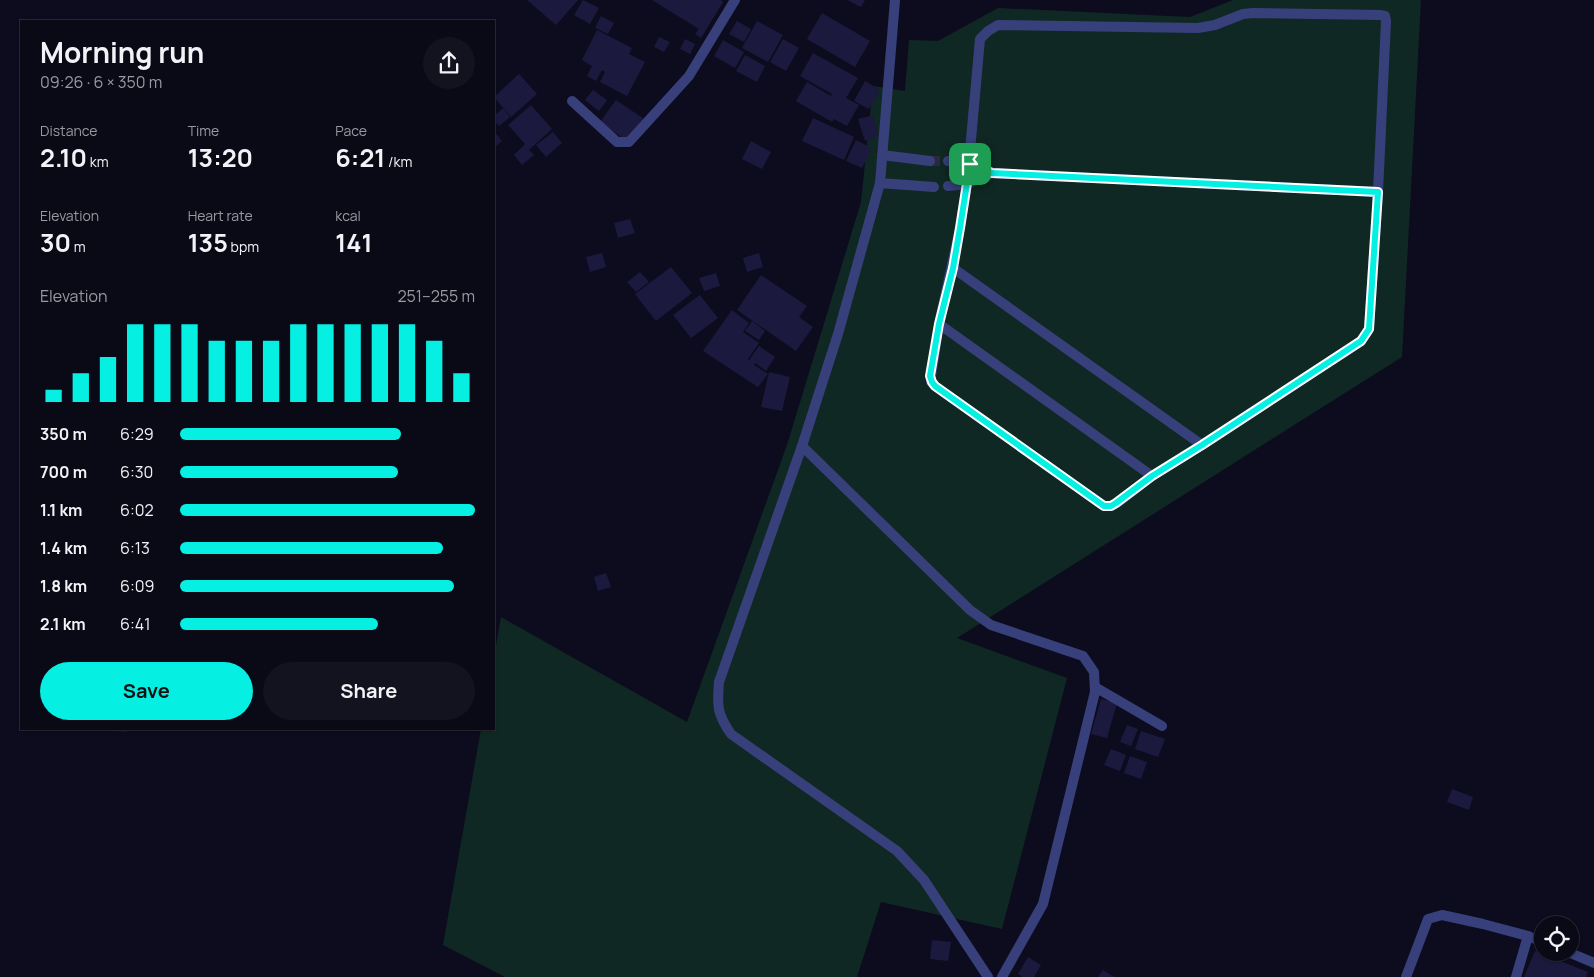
<!DOCTYPE html>
<meta charset="utf-8">
<style>
body{margin:0;font-family:Manrope,sans-serif;background:#13121f;color:#f1f3f6;height:100vh;display:flex;flex-direction:column;font-size:19px;white-space:nowrap}
*{box-sizing:border-box;margin:0}
p{font-size:16px;color:#999aa1}
.icon{flex:none;width:28px;height:28px;fill:none;stroke:currentColor;stroke-width:2;stroke-linecap:round;stroke-linejoin:round}
.map{position:relative;flex:1;overflow:hidden}
.sheet{position:absolute;left:20px;top:20px;width:475px;height:710px;display:flex;flex-direction:column;background:#0a0916;border-radius:0px;box-shadow:0 1px 4px #0004,0 0 0 1px #2a2a35}
.sheet>*{flex:none}
.fabs{position:absolute;left:1534px;top:916px;display:grid;gap:10px}
.fabs a{display:grid;place-items:center;width:45px;height:45px;border-radius:50%;background:#0a0916;box-shadow:0 1px 4px #0004,0 0 0 1px #2a2a35;font-size:25px}
.pin{position:absolute;display:grid;place-items:center;width:42px;height:42px;color:#fff;margin:-21px;border-radius:10px;box-shadow:0 2px 8px #0006}
.round{display:grid;place-items:center;flex:none;width:52px;height:52px;border-radius:26px;background:#13121f}
.summary{display:flex;align-items:center;justify-content:space-between;height:85px;padding:0 20px}
h1{font-size:28px;font-weight:700;line-height:38px}
.metrics{display:grid;grid-template-columns:repeat(3,1fr);gap:8px;height:85px;padding:5px 20px}
.metrics div{display:grid;align-content:center}
.metrics b{font-size:25px;font-weight:700}
.metrics small{font-size:14px;font-weight:400}
.metrics p{font-size:14px}
.chart{height:140px;padding:10px 20px}
.chart p{display:flex;justify-content:space-between}
.chart svg{width:100%;height:90px;margin-top:5px;stroke:#06efe3;stroke-width:6}
.action{display:flex;gap:10px;margin-top:auto;padding:10px 20px}
.action a{flex:1;height:58px;border-radius:30px;background:#06efe3;color:#111;font-size:20px;font-weight:700;line-height:58px;text-align:center}
.action a+a{background:#13121f;color:#f1f3f6}
ul{padding:0 20px;list-style:none;font-size:16px}
li{display:grid;grid-template-columns:80px 60px 1fr;align-items:center;height:38px}
li i{height:12px;border-radius:6px;background:#06efe3}
.map>svg:first-child{display:block}
.green{fill:#102823}
.building{fill:#1b193e}
.lines{fill:none;stroke-linecap:round;stroke-linejoin:round}
.street-tunnel{stroke:#292940;stroke-width:10;stroke-dasharray:10 5;stroke-linecap:butt}
.lane{stroke:#38407c;stroke-width:10}
.street{stroke:#38407c;stroke-width:10}
.route-casing{stroke:#fff;stroke-width:10}
.route{stroke:#06efe3;stroke-width:6}
</style>
<div class="map">
<svg width="1594" height="977" viewBox="0 0 1594 977">
<rect width="100%" height="100%" fill="#0d0c1e"/>
<path class="green" d="M 1233,0 L 1421,0 L 1402,357 L 957,638 L 1067,678 L 1002,929 L 881,902 L 857,977 L 505,977 L 443,945 L 481,729 L 494,729 L 494,657 L 501,617 L 687,722 L 787,445 L 861,202 L 873,86 L 905,91 L 909,40 L 938,41 L 998,8 L 1190,17 Z"/>
<path class="building" d="M 527,0 L 578,0 L 556,25 Z
M 583,0 L 599,8 L 590,24 L 574,15 Z
M 652,0 L 721,0 L 723,2 L 701,38 L 695,34 L 699,29 Z
M 847,0 L 865,0 L 861,7 Z
M 822,13 L 870,41 L 855,67 L 807,39 Z
M 601,16 L 614,23 L 608,34 L 595,28 Z
M 737,21 L 751,29 L 744,42 L 729,34 Z
M 757,21 L 783,35 L 768,62 L 742,48 Z
M 597,30 L 632,48 L 629,54 L 645,62 L 627,96 L 600,82 L 605,72 L 602,70 L 596,81 L 587,76 L 592,66 L 582,60 Z
M 659,37 L 670,42 L 664,52 L 654,47 Z
M 685,39 L 695,44 L 690,54 L 680,49 Z
M 783,39 L 799,48 L 786,71 L 770,62 Z
M 723,40 L 744,52 L 735,68 L 714,56 Z
M 813,53 L 858,78 L 846,98 L 859,105 L 847,126 L 834,119 L 832,122 L 796,101 L 807,82 L 831,96 L 832,94 L 800,76 Z
M 745,55 L 765,66 L 757,82 L 736,71 Z
M 519,74 L 537,94 L 511,117 L 494,97 Z
M 865,81 L 880,90 L 869,109 L 854,101 Z
M 593,90 L 607,100 L 599,111 L 585,100 Z
M 616,100 L 644,119 L 627,141 L 600,122 Z
M 531,105 L 552,129 L 529,150 L 534,155 L 522,165 L 514,155 L 525,144 L 508,125 Z
M 503,108 L 510,117 L 499,126 L 494,121 L 494,116 Z
M 873,115 L 879,136 L 865,141 L 858,119 Z
M 813,118 L 854,137 L 844,160 L 802,141 Z
M 494,131 L 502,141 L 494,148 Z
M 553,132 L 562,143 L 546,157 L 536,145 Z
M 856,140 L 872,148 L 862,168 L 846,161 Z
M 751,141 L 771,152 L 762,169 L 742,159 Z
M 630,219 L 635,233 L 618,238 L 614,223 Z
M 602,253 L 606,267 L 590,272 L 586,257 Z
M 759,253 L 763,267 L 747,272 L 743,258 Z
M 671,267 L 692,293 L 656,321 L 635,294 Z
M 640,272 L 649,282 L 636,292 L 627,282 Z
M 716,273 L 720,286 L 704,291 L 699,278 Z
M 761,275 L 807,306 L 799,317 L 813,327 L 796,351 L 737,310 Z
M 700,295 L 718,318 L 691,338 L 673,315 Z
M 732,310 L 749,323 L 743,332 L 759,343 L 748,359 L 749,360 L 759,346 L 775,357 L 766,371 L 755,363 L 754,365 L 768,374 L 758,387 L 703,351 Z
M 752,321 L 765,331 L 759,340 L 745,331 Z
M 769,372 L 790,377 L 782,411 L 761,407 Z
M 606,573 L 611,587 L 598,591 L 594,577 Z
M 1101,699 L 1117,703 L 1107,738 L 1091,734 Z
M 1127,725 L 1138,729 L 1131,746 L 1120,742 Z
M 106,729 L 127,729 L 127,732 L 106,730 Z
M 1141,731 L 1165,739 L 1158,757 L 1135,749 Z
M 1111,749 L 1126,755 L 1120,771 L 1104,765 Z
M 1130,756 L 1147,762 L 1141,779 L 1124,773 Z
M 1452,789 L 1473,797 L 1469,810 L 1447,802 Z
M 932,940 L 951,942 L 948,961 L 930,959 Z
M 1535,951 L 1588,972 L 1586,977 L 1524,977 Z
M 1028,957 L 1041,965 L 1034,977 L 1023,977 L 1018,974 Z
M 1103,970 L 1114,977 L 1098,977 Z"/>
<g class="lines">
<path class="street-tunnel" d="M 930,161 L 948,161"/>
<path class="lane" d="M 572,101 L 617,142 L 629,142 L 689,76 L 735,0
M 802,446 L 719,682 C 717,706 717,714 731,734 L 897,851 L 924,880 L 988,977
M 1516,977 L 1528,936"/>
<path class="street" d="M 895,0 L 880,183 L 838,334 L 802,446 L 970,610 L 991,625 L 1083,656 L 1094,672 L 1095,692 L 1043,904 L 1002,977
M 1253,13 L 1380,15 L 1385,16 L 1386,21 L 1378,192 L 1369,329 L 1361,341 L 1202,445 L 1152,476 L 1117,503 L 1111,506 L 1104,506 L 935,386 L 931,382 L 931,376 L 939,324 L 960,228 L 967,184 L 980,39 L 988,31 L 998,25 L 1198,28 L 1215,25 L 1243,14 Z
M 882,155 L 930,161
M 948,161 L 969,164 L 992,173 L 1378,192
M 880,183 L 934,187
M 948,186 L 967,184 L 992,173
M 953,268 L 1202,445
M 939,324 L 1152,476
M 1095,687 L 1162,726
M 1568,952 L 1594,963
M 1406,977 L 1428,919 L 1442,915 L 1483,924 L 1528,936 L 1542,942"/>
</g>
<g class="lines">
<defs>
<path id="route" d="M 970,164 L 992,173 L 1378,192 L 1369,329 L 1361,341 L 1202,445 L 1152,476 L 1116,503 L 1111,506 L 1104,506 L 935,386 L 932,382 L 930,376 L 939,324 L 953,268 L 960,228 Z"/>
</defs>
<use href="#route" class="route-casing"/>
<use href="#route" class="route"/>
</g>
</svg>
<div class="fabs">
<a><svg class="icon" aria-label="locate" viewBox="0 0 24 24"><circle cx="12" cy="12" r="6"/><path d="M12 2v4M12 18v4M2 12h4M18 12h4"/></svg></a>
</div>
<div class="pin" style="left:970px;top:164px;background:#1e9e55"><svg class="icon" aria-label="arrive" viewBox="0 0 24 24"><path d="M6 21V4h12l-3 4 3 4H6"/></svg></div>
<section class="sheet">
<div class="summary"><div><h1>Morning run</h1><p>09:26 · 6 × 350 m</p></div><a class="round"><svg class="icon" aria-label="share" viewBox="0 0 24 24"><path d="M12 15V3M7 8l5-5 5 5M5 13v7h14v-7"/></svg></a></div>
<div class="metrics">
<div><p>Distance</p><b>2.10<small> km</small></b></div>
<div><p>Time</p><b>13:20</b></div>
<div><p>Pace</p><b>6:21<small> /km</small></b></div>
</div>
<div class="metrics">
<div><p>Elevation</p><b>30<small> m</small></b></div>
<div><p>Heart rate</p><b>135<small> bpm</small></b></div>
<div><p>kcal</p><b>141</b></div>
</div>
<div class="chart"><p><span>Elevation</span>251–255 m</p>
<svg viewBox="0 0 160 44" preserveAspectRatio="none"><path d="M5 44V38M15 44V30M25 44V22M35 44V6M45 44V6M55 44V6M65 44V14M75 44V14M85 44V14M95 44V6M105 44V6M115 44V6M125 44V6M135 44V6M145 44V14M155 44V30"/></svg>
</div>
<ul>
<li><b>350 m</b>6:29<i style="width:75%"></i></li>
<li><b>700 m</b>6:30<i style="width:74%"></i></li>
<li><b>1.1 km</b>6:02<i style="width:100%"></i></li>
<li><b>1.4 km</b>6:13<i style="width:89%"></i></li>
<li><b>1.8 km</b>6:09<i style="width:93%"></i></li>
<li><b>2.1 km</b>6:41<i style="width:67%"></i></li>
</ul>
<div class="action"><a>Save</a><a>Share</a></div>
</section>
</div>
